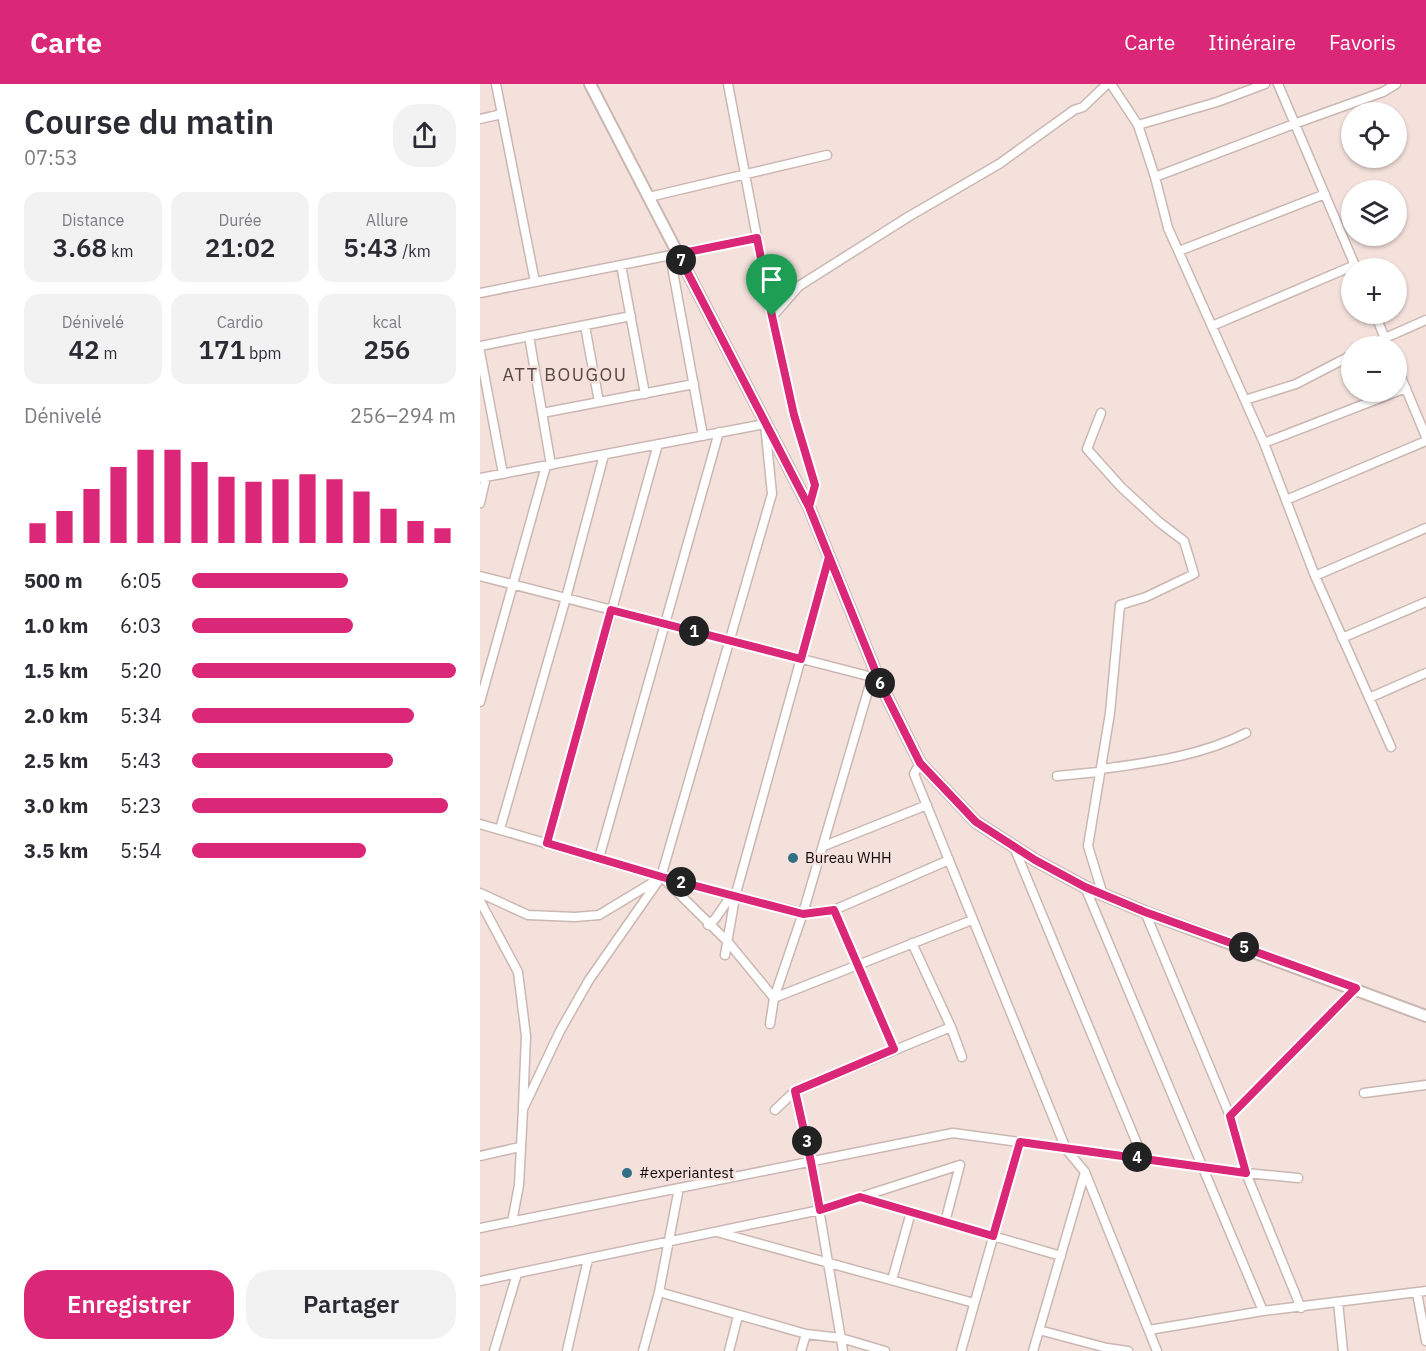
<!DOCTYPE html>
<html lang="fr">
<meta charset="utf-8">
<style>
body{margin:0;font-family:"IBM Plex Sans",sans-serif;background:#f2f2f3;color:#2b2b33;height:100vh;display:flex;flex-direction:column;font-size:22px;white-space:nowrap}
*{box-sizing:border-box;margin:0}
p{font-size:20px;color:#7c7c81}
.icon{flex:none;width:33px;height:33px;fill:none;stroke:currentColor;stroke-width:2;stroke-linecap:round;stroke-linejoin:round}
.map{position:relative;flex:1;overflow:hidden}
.panel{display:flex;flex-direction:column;background:#fff;width:480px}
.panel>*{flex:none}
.controls{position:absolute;left:861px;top:18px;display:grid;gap:12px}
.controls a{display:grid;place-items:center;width:66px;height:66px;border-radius:50%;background:#fff;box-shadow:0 2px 4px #0004;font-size:30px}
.pin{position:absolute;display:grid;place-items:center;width:51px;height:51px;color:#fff;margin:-62px -26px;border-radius:50% 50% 50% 0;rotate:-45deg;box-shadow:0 0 6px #0007}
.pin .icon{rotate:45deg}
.km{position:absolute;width:30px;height:30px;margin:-15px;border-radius:50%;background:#222;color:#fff;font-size:16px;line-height:30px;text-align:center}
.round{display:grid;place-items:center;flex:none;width:63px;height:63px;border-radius:24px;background:#f2f2f3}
.headline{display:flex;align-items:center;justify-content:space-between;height:102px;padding:0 24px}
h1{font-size:33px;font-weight:600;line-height:45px}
.stats{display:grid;grid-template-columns:repeat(3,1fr);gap:9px;height:102px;padding:6px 24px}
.stats div{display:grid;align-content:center;border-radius:15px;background:#f2f2f3;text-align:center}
.stats b{font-size:26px;font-weight:600}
.stats small{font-size:16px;font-weight:400}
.stats p{font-size:16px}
.chart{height:168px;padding:12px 24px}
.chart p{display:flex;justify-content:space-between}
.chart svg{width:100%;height:108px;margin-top:6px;stroke:#db2777;stroke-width:6}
.primary-button{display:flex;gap:12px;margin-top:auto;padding:12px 24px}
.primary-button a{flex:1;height:69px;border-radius:24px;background:#db2777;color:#fff;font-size:24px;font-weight:600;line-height:69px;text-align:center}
.primary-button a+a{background:#f2f2f3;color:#2b2b33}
ul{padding:0 24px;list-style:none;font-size:20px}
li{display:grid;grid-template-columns:96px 72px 1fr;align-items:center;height:45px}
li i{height:15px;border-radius:8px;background:#db2777}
header{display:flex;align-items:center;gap:36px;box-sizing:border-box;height:84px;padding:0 30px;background:#db2777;color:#fff}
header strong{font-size:28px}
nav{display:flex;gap:33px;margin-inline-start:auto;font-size:21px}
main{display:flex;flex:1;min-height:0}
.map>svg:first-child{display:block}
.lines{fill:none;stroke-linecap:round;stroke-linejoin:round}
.minor-casing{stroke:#cab7b2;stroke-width:11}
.major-casing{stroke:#cab7b2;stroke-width:14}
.minor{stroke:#fff;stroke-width:8}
.major{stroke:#fff;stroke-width:10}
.route-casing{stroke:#fff;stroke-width:12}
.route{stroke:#db2777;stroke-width:8}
.poi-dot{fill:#307084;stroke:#f4e1dc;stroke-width:2}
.labels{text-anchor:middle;stroke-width:5;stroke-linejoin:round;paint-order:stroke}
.poi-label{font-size:15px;fill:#100a09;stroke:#f4e1dc;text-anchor:start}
.quarter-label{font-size:18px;letter-spacing:1.5px;fill:#574743;stroke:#f4e1dc}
</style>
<header>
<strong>Carte</strong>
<nav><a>Carte</a><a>Itinéraire</a><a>Favoris</a></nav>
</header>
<main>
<section class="panel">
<div class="headline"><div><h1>Course du matin</h1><p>07:53</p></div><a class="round"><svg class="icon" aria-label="share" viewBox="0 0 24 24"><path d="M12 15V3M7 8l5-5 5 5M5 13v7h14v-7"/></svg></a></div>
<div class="stats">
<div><p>Distance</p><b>3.68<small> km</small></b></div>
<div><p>Durée</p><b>21:02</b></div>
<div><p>Allure</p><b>5:43<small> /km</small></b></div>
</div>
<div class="stats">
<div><p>Dénivelé</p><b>42<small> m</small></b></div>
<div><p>Cardio</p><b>171<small> bpm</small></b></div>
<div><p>kcal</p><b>256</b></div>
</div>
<div class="chart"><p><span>Dénivelé</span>256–294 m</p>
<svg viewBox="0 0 160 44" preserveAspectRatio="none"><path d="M5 44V36M15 44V31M25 44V22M35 44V13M45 44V6M55 44V6M65 44V11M75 44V17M85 44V19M95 44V18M105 44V16M115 44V18M125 44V23M135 44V30M145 44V35M155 44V38"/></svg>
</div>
<ul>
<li><b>500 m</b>6:05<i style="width:59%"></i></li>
<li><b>1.0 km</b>6:03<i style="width:61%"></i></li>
<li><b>1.5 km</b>5:20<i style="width:100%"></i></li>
<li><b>2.0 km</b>5:34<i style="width:84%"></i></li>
<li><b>2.5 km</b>5:43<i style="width:76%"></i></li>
<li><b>3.0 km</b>5:23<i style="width:97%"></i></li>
<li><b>3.5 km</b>5:54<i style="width:66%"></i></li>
</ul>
<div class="primary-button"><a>Enregistrer</a><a>Partager</a></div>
</section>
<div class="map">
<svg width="946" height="1267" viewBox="0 0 946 1267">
<rect width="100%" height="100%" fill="#f4e1dc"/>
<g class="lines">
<defs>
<path id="minor" d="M 16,0 L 55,198
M 248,0 L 292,233 L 314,331 L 335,401 L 329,423
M 631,0 L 658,41 L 675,93 L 688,144 L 784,359 L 835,492 L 911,663
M 798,0 L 876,184
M 0,35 L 22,30
M 658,41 L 737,18 L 785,0
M 675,93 L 814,40 L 903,8 L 916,0
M 169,113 L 347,71
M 699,167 L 845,110
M 190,171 L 223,352
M 141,181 L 165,310
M 0,209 L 277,154
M 895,230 L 908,262
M 292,233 L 319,202 L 428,133 L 519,80 L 594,26 L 603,23 L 627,0
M 105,242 L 119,318
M 732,242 L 875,181
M 49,252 L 71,381
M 0,262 L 151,232
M 887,262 L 946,236
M 0,268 L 23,390
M 916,281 L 946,353
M 765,316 L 816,300 L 872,271
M 62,329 L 214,300
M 621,329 L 607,365 L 641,403 L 679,438 L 704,457 L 714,490 L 666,513 L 640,521 L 630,629 L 608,762 L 623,811
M 784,359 L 926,304
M 0,394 L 285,340 L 292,410 L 181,793 L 109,896 L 80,947 L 43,1025 L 39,1101 L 32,1138
M 806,416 L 946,357
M 0,419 L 6,393
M 0,492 L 392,593
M 835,492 L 946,444
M 862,554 L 946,518
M 889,614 L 946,589
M 0,618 L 66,382
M 440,679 L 434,690 L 586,1065 L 605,1088 L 677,1267
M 577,692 L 618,688 L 622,685 C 672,678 720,672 766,649
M 0,740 L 181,793 L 323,829 L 354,826 L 469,776
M 20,745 L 86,514 L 124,371
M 67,759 L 178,360
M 344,762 L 447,721
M 534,763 L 663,1074
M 119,774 L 239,348
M 182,793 L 248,858 L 294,914 L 492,836
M 605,803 L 783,1227
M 0,809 L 48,831 L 95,833 L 119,831 L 177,796
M 0,817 L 38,888 L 46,952 L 43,1023
M 354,826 L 414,965
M 665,828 L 750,1032 L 766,1089 L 821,1224
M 228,841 L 235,835 L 251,812
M 432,859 L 471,943 L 482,973
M 245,871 L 255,813 L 349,473
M 290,940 L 294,914 L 323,829 L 393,590
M 315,1007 L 471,943
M 884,1009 L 946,1001
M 295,1026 L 315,1007 L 331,1078 L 363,1267
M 750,1032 L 876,905
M 0,1072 L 40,1063
M 380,1113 L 581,1172
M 465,1138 L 480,1081
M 0,1144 L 473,1049 L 766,1089 L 818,1094
M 237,1148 L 494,1219
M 412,1196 L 431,1128
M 0,1197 L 340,1126 L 480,1081
M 179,1208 L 326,1250 L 361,1254 L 405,1267
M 937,1209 L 946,1257
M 858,1218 L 863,1267
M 559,1246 L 627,1264 L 648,1267
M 669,1246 L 783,1227 L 946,1207
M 14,1267 L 37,1190
M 87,1267 L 108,1175
M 163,1267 L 179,1208 L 199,1104
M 249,1267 L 258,1232
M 321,1267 L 326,1250
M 481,1267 L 540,1058
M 553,1267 L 605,1088"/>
<path id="major" d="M 110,0 L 329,423 L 401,601 L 440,679 L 496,738 L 555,776 L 605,803 L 665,828 L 946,932"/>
</defs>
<use href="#minor" class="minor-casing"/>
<use href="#major" class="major-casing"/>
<use href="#minor" class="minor"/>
<use href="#major" class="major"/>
</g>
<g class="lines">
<defs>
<path id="route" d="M 292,232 L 314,331 L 335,401 L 329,423 L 349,473 L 321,575 L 131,526 L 67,759 L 182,793 L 323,830 L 354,826 L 414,965 L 315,1007 L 331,1078 L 340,1126 L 380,1113 L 513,1152 L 540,1058 L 766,1089 L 750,1032 L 876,904 L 665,828 L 605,803 L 555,776 L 496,738 L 440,679 L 401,601 L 329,423 L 198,170 L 277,154 L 292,232"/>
</defs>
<use href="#route" class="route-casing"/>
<use href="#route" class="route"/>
</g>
<g class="poi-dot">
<circle cx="313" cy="774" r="6"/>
<circle cx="147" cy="1089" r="6"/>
</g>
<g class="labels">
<g class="poi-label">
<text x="325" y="779">Bureau WHH</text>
<text x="159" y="1094">#experiantest</text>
</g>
<g class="quarter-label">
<text x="85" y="297">ATT BOUGOU</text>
</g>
</g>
</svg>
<div class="controls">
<a><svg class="icon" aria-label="locate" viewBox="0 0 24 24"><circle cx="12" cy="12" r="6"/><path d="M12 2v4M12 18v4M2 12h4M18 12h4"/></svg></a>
<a><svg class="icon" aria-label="layers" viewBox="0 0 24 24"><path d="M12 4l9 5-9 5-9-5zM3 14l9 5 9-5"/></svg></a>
<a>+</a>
<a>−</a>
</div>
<div class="pin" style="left:292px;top:232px;background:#1e9e55"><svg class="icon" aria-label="arrive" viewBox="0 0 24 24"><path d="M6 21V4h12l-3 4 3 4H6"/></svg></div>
<b class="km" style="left:214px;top:547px">1</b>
<b class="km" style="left:201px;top:798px">2</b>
<b class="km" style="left:327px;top:1057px">3</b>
<b class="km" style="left:657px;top:1073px">4</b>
<b class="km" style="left:764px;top:863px">5</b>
<b class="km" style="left:400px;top:599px">6</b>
<b class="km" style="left:201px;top:176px">7</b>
</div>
</main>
